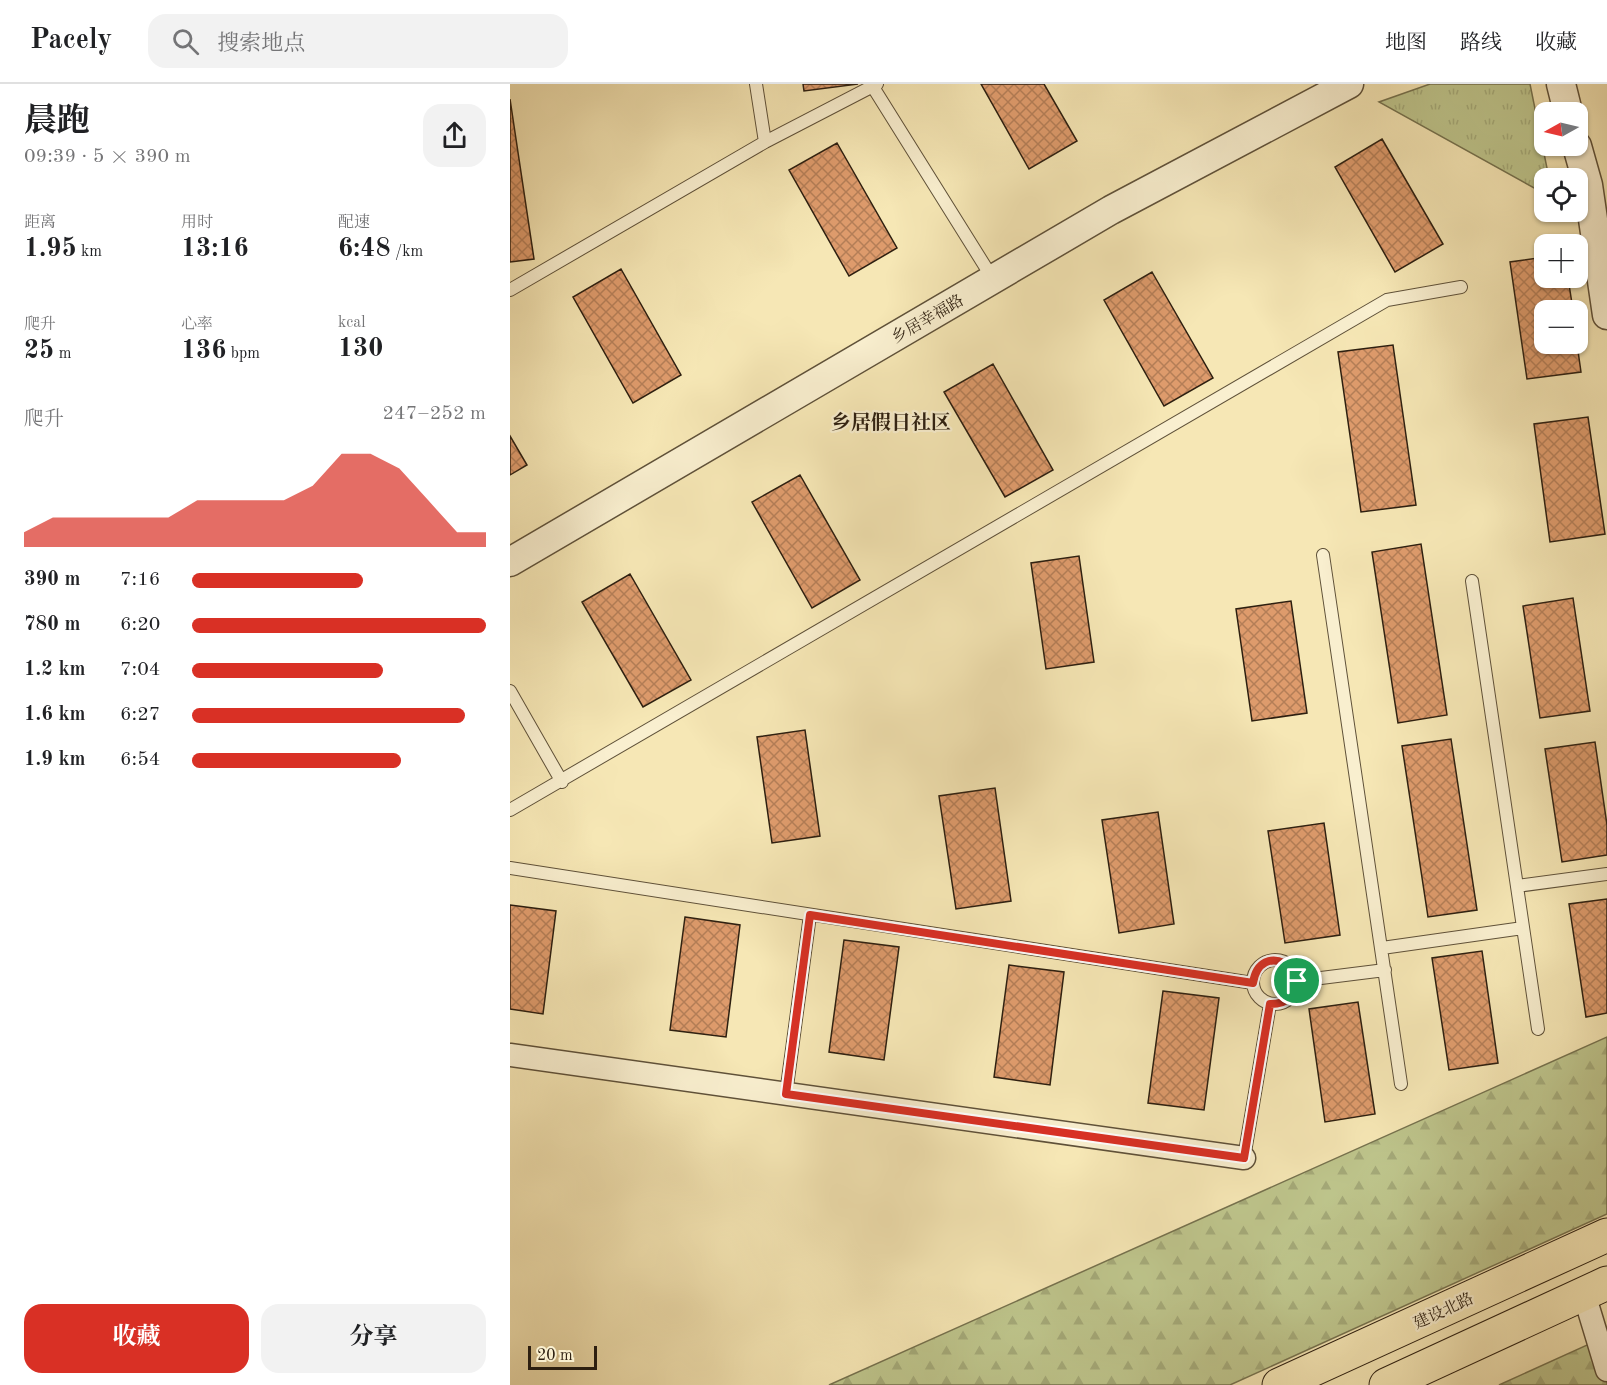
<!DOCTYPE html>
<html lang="zh">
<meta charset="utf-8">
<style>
body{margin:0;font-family:"Old Standard TT","Noto Serif SC",serif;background:#f2f2f2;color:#202124;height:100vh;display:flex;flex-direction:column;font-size:22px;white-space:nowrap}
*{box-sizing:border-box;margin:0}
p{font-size:20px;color:#757577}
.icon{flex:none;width:33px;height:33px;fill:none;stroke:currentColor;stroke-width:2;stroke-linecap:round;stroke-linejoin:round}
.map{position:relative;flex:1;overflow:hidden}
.sheet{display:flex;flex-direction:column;background:#fff;width:510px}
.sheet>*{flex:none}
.needle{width:39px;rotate:262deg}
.controls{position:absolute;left:1024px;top:18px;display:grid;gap:12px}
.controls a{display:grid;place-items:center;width:54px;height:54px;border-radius:12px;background:#fff;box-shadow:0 2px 4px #0004;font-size:30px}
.scale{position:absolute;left:18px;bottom:15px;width:69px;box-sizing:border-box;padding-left:6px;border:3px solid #2d1f10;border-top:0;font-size:16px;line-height:21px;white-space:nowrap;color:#2d1f10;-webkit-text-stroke:4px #f9efcf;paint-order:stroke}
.pin{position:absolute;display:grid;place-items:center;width:51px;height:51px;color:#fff;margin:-26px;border:3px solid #fff;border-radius:50%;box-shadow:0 2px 6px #0007}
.round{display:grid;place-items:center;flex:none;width:63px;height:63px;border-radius:18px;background:#f2f2f2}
.summary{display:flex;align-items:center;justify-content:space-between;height:102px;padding:0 24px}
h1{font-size:33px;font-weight:700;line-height:45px}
.metrics{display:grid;grid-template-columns:repeat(3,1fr);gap:9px;height:102px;padding:6px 24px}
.metrics div{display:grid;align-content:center}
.metrics b{font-size:26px;font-weight:700}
.metrics small{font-size:16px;font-weight:400}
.metrics p{font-size:16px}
.chart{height:168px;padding:12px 24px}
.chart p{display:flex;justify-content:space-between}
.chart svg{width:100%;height:108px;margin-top:6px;fill:#d93025;opacity:.7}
.cta{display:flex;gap:12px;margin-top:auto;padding:12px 24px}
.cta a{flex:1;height:69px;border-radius:18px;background:#d93025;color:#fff;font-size:24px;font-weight:700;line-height:69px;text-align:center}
.cta a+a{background:#f2f2f2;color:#202124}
ul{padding:0 24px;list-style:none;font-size:20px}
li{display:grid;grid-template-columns:96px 72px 1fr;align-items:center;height:45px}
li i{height:15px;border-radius:8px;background:#d93025}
header{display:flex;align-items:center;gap:36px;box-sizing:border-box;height:84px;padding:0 30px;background:#fff;border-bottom:2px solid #e0e0e0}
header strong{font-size:28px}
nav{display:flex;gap:33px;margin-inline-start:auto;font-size:21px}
.search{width:420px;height:54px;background:#f2f2f2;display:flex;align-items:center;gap:15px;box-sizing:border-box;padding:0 21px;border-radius:18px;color:#757577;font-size:22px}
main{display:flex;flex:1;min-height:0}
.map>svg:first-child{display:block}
.grass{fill:url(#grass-tufts);stroke:#76724e;stroke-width:1.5}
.forest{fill:url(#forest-firs);stroke:#76724e;stroke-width:1.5}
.building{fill:url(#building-cross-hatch);stroke:#2d1f10;stroke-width:1.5}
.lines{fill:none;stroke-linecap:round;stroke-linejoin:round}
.service-casing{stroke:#5f5139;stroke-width:14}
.minor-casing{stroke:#5f5139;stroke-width:25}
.tertiary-casing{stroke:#5f5139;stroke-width:31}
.trunk-casing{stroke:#2d1f10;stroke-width:35}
.service{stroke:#f9efcf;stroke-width:12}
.minor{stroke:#f9efcf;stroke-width:22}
.tertiary{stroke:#f9efcf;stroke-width:28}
.trunk{stroke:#f6e7b5;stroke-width:33}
.route-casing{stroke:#fff;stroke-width:12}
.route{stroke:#d93025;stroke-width:8}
.labels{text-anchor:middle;stroke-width:4.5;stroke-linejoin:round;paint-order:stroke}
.street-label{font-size:16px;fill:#2d1f10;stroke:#f9efcf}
.quarter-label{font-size:20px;font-weight:bold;fill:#2d1f10;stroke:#f9efcf}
</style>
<header>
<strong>Pacely</strong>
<div class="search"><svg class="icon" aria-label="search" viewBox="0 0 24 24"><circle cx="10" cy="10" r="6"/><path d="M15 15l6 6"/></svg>搜索地点</div>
<nav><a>地图</a><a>路线</a><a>收藏</a></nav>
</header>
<main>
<section class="sheet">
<div class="summary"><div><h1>晨跑</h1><p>09:39 · 5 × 390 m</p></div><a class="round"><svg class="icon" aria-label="share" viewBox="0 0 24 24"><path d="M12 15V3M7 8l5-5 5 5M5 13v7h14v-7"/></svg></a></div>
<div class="metrics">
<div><p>距离</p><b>1.95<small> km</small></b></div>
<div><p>用时</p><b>13:16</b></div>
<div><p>配速</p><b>6:48<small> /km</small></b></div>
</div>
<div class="metrics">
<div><p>爬升</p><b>25<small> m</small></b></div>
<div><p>心率</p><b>136<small> bpm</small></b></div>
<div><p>kcal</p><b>130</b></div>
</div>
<div class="chart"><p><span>爬升</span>247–252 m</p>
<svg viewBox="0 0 160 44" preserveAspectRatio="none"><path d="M0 44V38L10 32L20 32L30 32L40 32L50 32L60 25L70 25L80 25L90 25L100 19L110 6L120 6L130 12L140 25L150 38L160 38V44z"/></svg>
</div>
<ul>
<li><b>390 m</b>7:16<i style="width:58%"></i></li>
<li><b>780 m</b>6:20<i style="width:100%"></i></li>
<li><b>1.2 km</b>7:04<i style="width:65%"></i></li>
<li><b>1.6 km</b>6:27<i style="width:93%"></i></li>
<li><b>1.9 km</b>6:54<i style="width:71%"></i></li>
</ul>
<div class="cta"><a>收藏</a><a>分享</a></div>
</section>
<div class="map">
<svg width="1097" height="1301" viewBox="0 0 1097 1301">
<defs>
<pattern id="grass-tufts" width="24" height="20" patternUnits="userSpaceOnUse" patternTransform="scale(1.5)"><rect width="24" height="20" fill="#bec58c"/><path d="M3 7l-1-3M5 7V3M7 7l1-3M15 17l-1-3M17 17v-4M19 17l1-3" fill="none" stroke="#a4a978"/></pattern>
<pattern id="forest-firs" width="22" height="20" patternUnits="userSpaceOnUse" patternTransform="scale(1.5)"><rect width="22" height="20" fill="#bec58c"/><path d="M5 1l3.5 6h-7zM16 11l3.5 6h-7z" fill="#a4a978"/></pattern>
<pattern id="building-cross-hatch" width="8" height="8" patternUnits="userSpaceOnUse" patternTransform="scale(1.5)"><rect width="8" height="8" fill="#de9b6c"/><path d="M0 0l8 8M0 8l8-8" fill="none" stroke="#b47e57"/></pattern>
</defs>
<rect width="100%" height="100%" fill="#f6e7b5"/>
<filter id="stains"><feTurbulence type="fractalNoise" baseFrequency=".00333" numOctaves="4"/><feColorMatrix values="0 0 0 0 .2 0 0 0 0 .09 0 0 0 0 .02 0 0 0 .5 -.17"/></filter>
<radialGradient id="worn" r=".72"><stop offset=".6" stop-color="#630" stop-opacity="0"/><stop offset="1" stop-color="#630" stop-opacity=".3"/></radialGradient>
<path class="grass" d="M 920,0 L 1020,0 L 1039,94 L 1035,94 L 1035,110 L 869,18 Z"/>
<path class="forest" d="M 1097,953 L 1097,1130 L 720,1301 L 319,1301 Z
M 1097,1252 L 1097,1301 L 989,1301 Z"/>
<path class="building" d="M 293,0 L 348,0 L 294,7 Z
M 471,0 L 534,0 L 567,57 L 519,85 Z
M 0,15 L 24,175 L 0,178 Z
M 872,55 L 933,160 L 885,188 L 825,83 Z
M 327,59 L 387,164 L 339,192 L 279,86 Z
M 1035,173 L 1035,194 L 1058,194 L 1063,226 L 1035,226 L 1035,260 L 1067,260 L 1071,288 L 1017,295 L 1000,178 Z
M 111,185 L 171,291 L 123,319 L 63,213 Z
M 642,188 L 703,294 L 654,322 L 594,216 Z
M 883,261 L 906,421 L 851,428 L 828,268 Z
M 483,280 L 543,386 L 495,413 L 434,308 Z
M 1078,333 L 1095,450 L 1040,458 L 1024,340 Z
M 0,352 L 17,381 L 0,391 Z
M 290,391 L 350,496 L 302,524 L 242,418 Z
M 911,460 L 937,631 L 888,639 L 862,468 Z
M 569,472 L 584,578 L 536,585 L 521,479 Z
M 120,490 L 181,596 L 133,623 L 72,518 Z
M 1063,514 L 1080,627 L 1030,634 L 1013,522 Z
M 781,517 L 797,629 L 742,637 L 726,525 Z
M 295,646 L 310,752 L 262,759 L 247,653 Z
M 941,655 L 967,826 L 918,833 L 892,662 Z
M 1085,658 L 1097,741 L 1097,771 L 1052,778 L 1035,665 Z
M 485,704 L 501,817 L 446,825 L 429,712 Z
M 648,728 L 664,840 L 609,849 L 592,736 Z
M 814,739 L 830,851 L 775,859 L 758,747 Z
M 1097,815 L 1097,929 L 1076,933 L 1059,820 Z
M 0,821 L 46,827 L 33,930 L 0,925 Z
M 175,833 L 230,841 L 216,953 L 160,946 Z
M 334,856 L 389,863 L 374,976 L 319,968 Z
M 972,867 L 988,979 L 939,986 L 922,874 Z
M 499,881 L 554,888 L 540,1001 L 484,993 Z
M 653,907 L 709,914 L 694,1026 L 638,1019 Z
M 848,918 L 865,1030 L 815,1038 L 799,925 Z"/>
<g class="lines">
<defs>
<path id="service" d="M 246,0 L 255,58
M 363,3 L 483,195
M 0,206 L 255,58 L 367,0
M 813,471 L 891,1000
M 962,497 L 1028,945
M 0,607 L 52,698
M 0,726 L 877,216 L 951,203
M 0,784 L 743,899
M 1007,802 L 1097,790
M 872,864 L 1013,844
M743 898a22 22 0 1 1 44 0a22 22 0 1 1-44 0Z
M 787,897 L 875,886
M 276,1010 L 300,831
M 734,1074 L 760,920"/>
<path id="minor" d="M 0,971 L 734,1074
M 1074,1210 L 1097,1286"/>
<path id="tertiary" d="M 1051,0 L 1058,28
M 1067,62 L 1078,101 L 1097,231
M 0,478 L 601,126 L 839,0"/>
<path id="trunk" d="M 769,1301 L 1097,1151
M 876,1301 L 1097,1199"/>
</defs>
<use href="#service" class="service-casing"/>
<use href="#minor" class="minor-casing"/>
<use href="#tertiary" class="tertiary-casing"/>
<use href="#trunk" class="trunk-casing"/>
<use href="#service" class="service"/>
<use href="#minor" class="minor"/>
<use href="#tertiary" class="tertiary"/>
<use href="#trunk" class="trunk"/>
</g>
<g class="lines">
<defs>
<path id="route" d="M 300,831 L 743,899 C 750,854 806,886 781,913 C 775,919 768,920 760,920 L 734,1074 L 276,1010 Z"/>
</defs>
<use href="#route" class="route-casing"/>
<use href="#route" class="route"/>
</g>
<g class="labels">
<g class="street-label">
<text transform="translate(417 234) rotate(-30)" y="6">乡居幸福路</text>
<text transform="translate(933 1226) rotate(-25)" y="6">建设北路</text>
</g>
<g class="quarter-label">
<text x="381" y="345">乡居假日社区</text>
</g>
</g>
<rect width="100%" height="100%" filter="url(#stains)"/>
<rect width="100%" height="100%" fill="url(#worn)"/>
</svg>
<div class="controls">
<a><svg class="needle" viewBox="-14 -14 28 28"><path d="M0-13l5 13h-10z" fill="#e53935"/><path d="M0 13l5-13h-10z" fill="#757577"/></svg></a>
<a><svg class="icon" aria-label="locate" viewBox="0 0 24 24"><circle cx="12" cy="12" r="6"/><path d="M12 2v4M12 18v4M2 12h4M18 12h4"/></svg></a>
<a>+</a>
<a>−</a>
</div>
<div class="scale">20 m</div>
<div class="pin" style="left:787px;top:897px;background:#1e9e55"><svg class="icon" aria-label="arrive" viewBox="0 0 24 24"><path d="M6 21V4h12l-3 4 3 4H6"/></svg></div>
</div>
</main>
